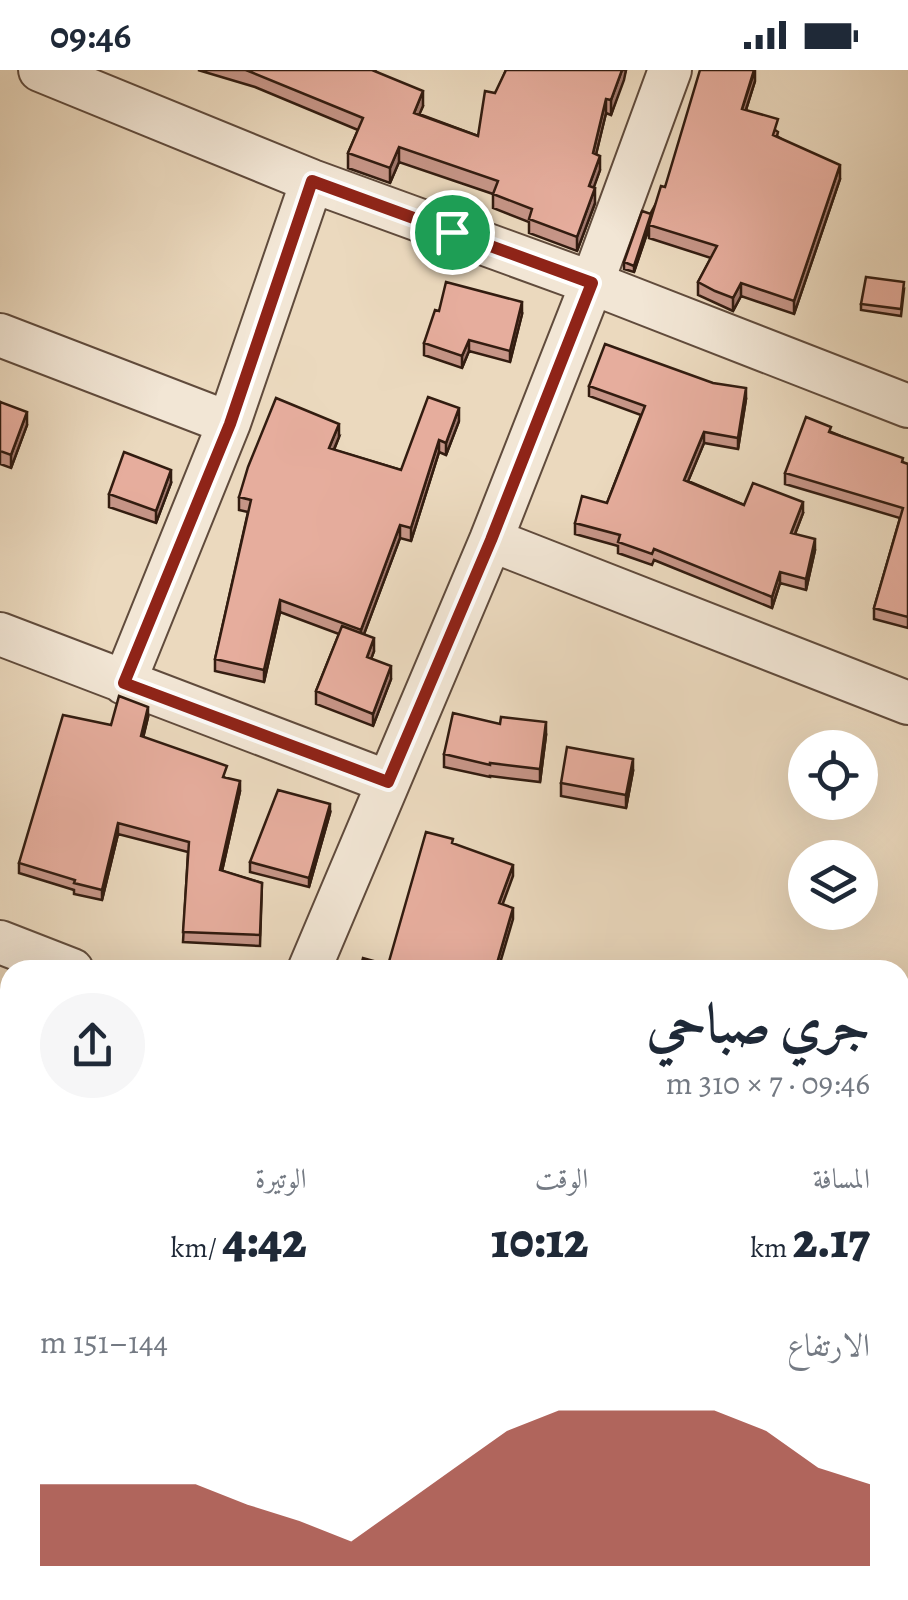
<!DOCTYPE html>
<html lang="ar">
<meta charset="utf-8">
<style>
body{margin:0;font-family:Alegreya,Amiri,serif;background:#f6f6f7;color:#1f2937;direction:rtl;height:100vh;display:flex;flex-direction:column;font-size:38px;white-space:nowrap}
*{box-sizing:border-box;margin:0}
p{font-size:32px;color:#747a83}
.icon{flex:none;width:55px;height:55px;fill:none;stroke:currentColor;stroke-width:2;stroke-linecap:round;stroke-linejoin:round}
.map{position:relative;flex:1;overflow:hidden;direction:ltr}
.drawer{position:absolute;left:0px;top:890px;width:910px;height:640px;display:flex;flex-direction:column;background:#fff;border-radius:30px 30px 0 0;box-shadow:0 10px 40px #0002;direction:rtl}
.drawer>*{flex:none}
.buttons{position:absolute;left:788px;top:660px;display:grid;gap:20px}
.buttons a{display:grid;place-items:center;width:90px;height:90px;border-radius:50%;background:#fff;box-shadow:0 10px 40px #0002;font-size:50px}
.pin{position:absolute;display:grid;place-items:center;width:85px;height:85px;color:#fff;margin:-42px;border:5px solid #fff;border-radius:50%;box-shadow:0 2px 10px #0007}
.round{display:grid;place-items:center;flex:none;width:105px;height:105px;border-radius:52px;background:#f6f6f7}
.headline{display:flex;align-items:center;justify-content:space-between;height:170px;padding:0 40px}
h1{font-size:55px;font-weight:800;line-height:75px}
.metrics{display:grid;grid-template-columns:repeat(3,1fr);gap:15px;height:170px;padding:10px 40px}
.metrics div{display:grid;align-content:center}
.metrics b{font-size:50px;font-weight:800}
.metrics small{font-size:28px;font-weight:400}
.metrics p{font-size:28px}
.chart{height:280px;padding:20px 40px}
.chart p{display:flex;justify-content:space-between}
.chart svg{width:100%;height:180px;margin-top:10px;fill:#8f2418;opacity:.7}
.status{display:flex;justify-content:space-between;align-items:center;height:70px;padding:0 50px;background:#fff;direction:ltr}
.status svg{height:28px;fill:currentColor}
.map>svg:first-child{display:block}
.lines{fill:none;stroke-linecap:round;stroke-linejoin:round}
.street-casing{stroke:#604b3c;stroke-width:46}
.street{stroke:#f2e6d5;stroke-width:42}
.wall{fill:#c69587;stroke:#321c10;stroke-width:2.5}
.shaded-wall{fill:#a1796e;stroke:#321c10;stroke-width:2.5}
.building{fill:#e6ad9d;stroke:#321c10;stroke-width:2.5}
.route-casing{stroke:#fff;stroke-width:20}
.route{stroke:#8f2418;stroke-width:12}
</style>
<div class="status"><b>09:46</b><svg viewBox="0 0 49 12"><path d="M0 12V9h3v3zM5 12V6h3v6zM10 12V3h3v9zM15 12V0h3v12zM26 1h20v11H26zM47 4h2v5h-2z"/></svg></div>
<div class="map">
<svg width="908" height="1530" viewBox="0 0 908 1530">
<rect width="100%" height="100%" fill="#ebd9be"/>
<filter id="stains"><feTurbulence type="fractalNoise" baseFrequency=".002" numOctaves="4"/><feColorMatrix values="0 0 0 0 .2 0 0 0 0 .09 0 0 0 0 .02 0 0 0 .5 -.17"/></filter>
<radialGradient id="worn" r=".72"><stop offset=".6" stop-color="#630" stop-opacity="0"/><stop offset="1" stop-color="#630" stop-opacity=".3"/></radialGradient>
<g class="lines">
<defs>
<path id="street" d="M 40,0 L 312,111 L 592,213 L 908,336
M 0,265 L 229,353
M 491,470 L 908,633
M 0,564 L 388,712
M 124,613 L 229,353 L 312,111
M 0,872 L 72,900
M 309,900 L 491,470 L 592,213 L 670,0
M 0,1166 L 10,1170
M 900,1227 L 908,1230
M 0,1314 L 10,1287
M 0,1495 L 10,1499
M 900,1515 L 908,1518
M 63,1520 L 88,1530
M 678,1530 L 681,1520"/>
</defs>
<use href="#street" class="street-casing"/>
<use href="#street" class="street"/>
</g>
<path class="wall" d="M 198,0 L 374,0 L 423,36 L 419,44 L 478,66 L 506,0 L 626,0 L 611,45 L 606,43 L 596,84 L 600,100 L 593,118 L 595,133 L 577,181 L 529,163 L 529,152 L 493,138 L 493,124 L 399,92 L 390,113 L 348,98 L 348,83 L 358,60 L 255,17 Z
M 755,11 L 746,40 L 778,62 L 777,66 L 840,109 L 794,244 L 741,226 L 733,241 L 698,225 L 698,212 L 711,188 L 649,168 L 649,158 L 634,202 L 624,199 L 624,192 L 665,117 Z
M 904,219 L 901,246 L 861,240 L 861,234 Z
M 522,244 L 510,292 L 469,281 L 462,298 L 424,285 L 424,273 Z
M 589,316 L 746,329 L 738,379 L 704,373 L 688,411 L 744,435 L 803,443 L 795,464 L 815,480 L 806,520 L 780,513 L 772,538 L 654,490 L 652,495 L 618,483 L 618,476 L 575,464 L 575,453 L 607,433 L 641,345 L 589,326 Z
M 0,332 L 27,355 L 11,398 L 0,394 Z
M 459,351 L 446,385 L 439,382 L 411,471 L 400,468 L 364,564 L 374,581 L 371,589 L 391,609 L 373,656 L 316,634 L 316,621 L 339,564 L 280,542 L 264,612 L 215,601 L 215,589 L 248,442 L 239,440 L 239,427 L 339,367 L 334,380 L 401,400 Z
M 831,362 L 908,394 L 908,558 L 874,549 L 874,538 L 900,448 L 785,414 L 785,403 Z
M 171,413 L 156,453 L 109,437 L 109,424 Z
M 148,647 L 143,667 L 226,708 L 240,721 L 222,801 L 262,813 L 260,876 L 183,872 L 188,782 L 118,764 L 102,830 L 74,824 L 74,820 L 19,803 L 19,793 L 111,655 Z
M 546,665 L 540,712 L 490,706 L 490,707 L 444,697 L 444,684 Z
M 633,701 L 626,738 L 561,726 L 561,713 Z
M 330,743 L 309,817 L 250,802 L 250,792 Z
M 0,942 L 10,943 L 10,1003 L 0,1001 Z
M 318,1520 L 469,1520 L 466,1530 L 341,1530 L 341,1526 Z
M 595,1520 L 640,1520 L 636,1530 L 619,1530 Z"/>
<path class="shaded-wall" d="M 622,0 L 626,0 L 624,10 L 611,45 L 611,30 Z
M 755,0 L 755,11 L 742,52 L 742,39 Z
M 423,21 L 423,36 L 414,57 L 414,43 Z
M 606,29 L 606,43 L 593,97 L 593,83 Z
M 399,77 L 399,92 L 390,113 L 390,98 Z
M 600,86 L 600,100 L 589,131 L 589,116 Z
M 840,95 L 840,109 L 794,244 L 794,231 Z
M 595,118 L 595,133 L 577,181 L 577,167 Z
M 651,144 L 651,151 L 634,202 L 634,196 Z
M 741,213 L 741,226 L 733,241 L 733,228 Z
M 522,232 L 522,244 L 510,292 L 510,281 Z
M 469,270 L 469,281 L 462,298 L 462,286 Z
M 746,318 L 746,329 L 738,379 L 738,368 Z
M 459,338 L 459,351 L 446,385 L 446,373 Z
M 27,342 L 27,355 L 11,398 L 11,385 Z
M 339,354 L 339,367 L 329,391 L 329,378 Z
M 704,362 L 704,373 L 684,421 L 684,410 Z
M 439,370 L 439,382 L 411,471 L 411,458 Z
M 171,400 L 171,413 L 156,453 L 156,441 Z
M 803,432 L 803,443 L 791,474 L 791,463 Z
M 400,455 L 400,468 L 361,572 L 361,560 Z
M 815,469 L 815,480 L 806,520 L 806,509 Z
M 780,502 L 780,513 L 772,538 L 772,527 Z
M 280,530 L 280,542 L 264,612 L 264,600 Z
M 374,568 L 374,581 L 367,600 L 367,587 Z
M 391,596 L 391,609 L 373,656 L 373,644 Z
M 148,637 L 148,647 L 141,677 L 141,666 Z
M 546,652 L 546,665 L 540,712 L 540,699 Z
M 633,689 L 633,701 L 626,738 L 626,725 Z
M 240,711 L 240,721 L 220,810 L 220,800 Z
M 330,734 L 330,743 L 309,817 L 309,808 Z
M 118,753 L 118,764 L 102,830 L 102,820 Z
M 513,795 L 513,806 L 499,844 L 499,833 Z
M 513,838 L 513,849 L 498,900 L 495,900 Z
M 9,1191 L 9,1203 L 0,1227 L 0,1214 Z
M 635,1520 L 640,1520 L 636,1530 L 634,1530 Z"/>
<path class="building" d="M 246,0 L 372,0 L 423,21 L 414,43 L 478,66 L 485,21 L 495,23 L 506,0 L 622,0 L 611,30 L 606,29 L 593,83 L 600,86 L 589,116 L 595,118 L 577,167 L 529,149 L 532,139 L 493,124 L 498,111 L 399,77 L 390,98 L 348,83 L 363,48 Z
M 700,0 L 754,0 L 742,39 L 778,49 L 773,65 L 840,95 L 794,231 L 741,213 L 733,228 L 715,221 L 698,212 L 717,176 L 649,155 L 661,116 L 665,117 Z
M 642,141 L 651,144 L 634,196 L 624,192 Z
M 866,207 L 904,212 L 901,239 L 861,234 Z
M 446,212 L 522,232 L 510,281 L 469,270 L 462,286 L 424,273 L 435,240 L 439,241 Z
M 605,274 L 713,313 L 746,318 L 738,368 L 704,362 L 684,410 L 744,435 L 753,413 L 803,432 L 791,463 L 815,469 L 806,509 L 780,502 L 772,527 L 654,479 L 652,484 L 618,472 L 620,465 L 575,453 L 582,426 L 607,433 L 645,336 L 589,316 Z
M 428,327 L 459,338 L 446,373 L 439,370 L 411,458 L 400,455 L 361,560 L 280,530 L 264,600 L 215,589 L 251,430 L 239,427 L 248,397 L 276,328 L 339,354 L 329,378 L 401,400 Z
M 0,332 L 27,342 L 11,385 L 0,381 Z
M 806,347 L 831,357 L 829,362 L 903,388 L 902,392 L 908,394 L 908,547 L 874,538 L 903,438 L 785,403 Z
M 124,382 L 171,400 L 156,441 L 109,424 Z
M 342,556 L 374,568 L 367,587 L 391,596 L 373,644 L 316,621 Z
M 119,626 L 148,637 L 141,666 L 227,696 L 223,707 L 240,711 L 220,800 L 262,813 L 260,865 L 183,862 L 189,772 L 118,753 L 102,820 L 74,813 L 75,810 L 19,793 L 63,645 L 111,655 Z
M 453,643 L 500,654 L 501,647 L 546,652 L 540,699 L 490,693 L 490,695 L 444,684 Z
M 567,677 L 633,689 L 626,725 L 561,713 Z
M 278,720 L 330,734 L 309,808 L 250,792 Z
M 426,762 L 453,769 L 452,773 L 513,795 L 499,833 L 513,838 L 495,900 L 360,900 L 363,888 L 388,895 Z
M 0,942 L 10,943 L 10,991 L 0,989 Z
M 0,1187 L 9,1191 L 0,1214 Z
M 342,1520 L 465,1520 L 463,1530 L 372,1530 L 341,1523 Z
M 703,1520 L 744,1520 L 775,1530 L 699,1530 Z"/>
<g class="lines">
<defs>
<path id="route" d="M 312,111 L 592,213 L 491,470 L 388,712 L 124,613 L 230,354 Z"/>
</defs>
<use href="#route" class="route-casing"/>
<use href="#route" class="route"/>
</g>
<rect width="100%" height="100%" filter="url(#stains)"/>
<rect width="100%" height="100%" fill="url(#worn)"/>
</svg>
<div class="buttons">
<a><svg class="icon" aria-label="locate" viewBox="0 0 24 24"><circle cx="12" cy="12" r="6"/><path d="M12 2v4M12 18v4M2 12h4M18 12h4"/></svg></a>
<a><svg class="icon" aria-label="layers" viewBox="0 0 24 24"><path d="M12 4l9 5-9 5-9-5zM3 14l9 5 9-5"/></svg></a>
</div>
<div class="pin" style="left:452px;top:162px;background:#1e9e55"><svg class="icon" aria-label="arrive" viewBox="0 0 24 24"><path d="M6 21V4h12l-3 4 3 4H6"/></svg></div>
<section class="drawer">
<div class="headline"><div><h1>جري صباحي</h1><p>09:46 · 7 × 310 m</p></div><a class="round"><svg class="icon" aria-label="share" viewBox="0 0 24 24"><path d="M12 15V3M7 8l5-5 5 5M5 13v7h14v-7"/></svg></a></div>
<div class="metrics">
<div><p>المسافة</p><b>2.17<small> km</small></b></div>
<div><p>الوقت</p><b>10:12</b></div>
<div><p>الوتيرة</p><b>4:42<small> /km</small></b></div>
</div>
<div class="chart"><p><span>الارتفاع</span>144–151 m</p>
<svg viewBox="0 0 160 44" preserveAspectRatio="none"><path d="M0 44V24L10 24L20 24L30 24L40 29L50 33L60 38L70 29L80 20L90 11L100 6L110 6L120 6L130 6L140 11L150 20L160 24V44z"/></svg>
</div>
</section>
</div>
